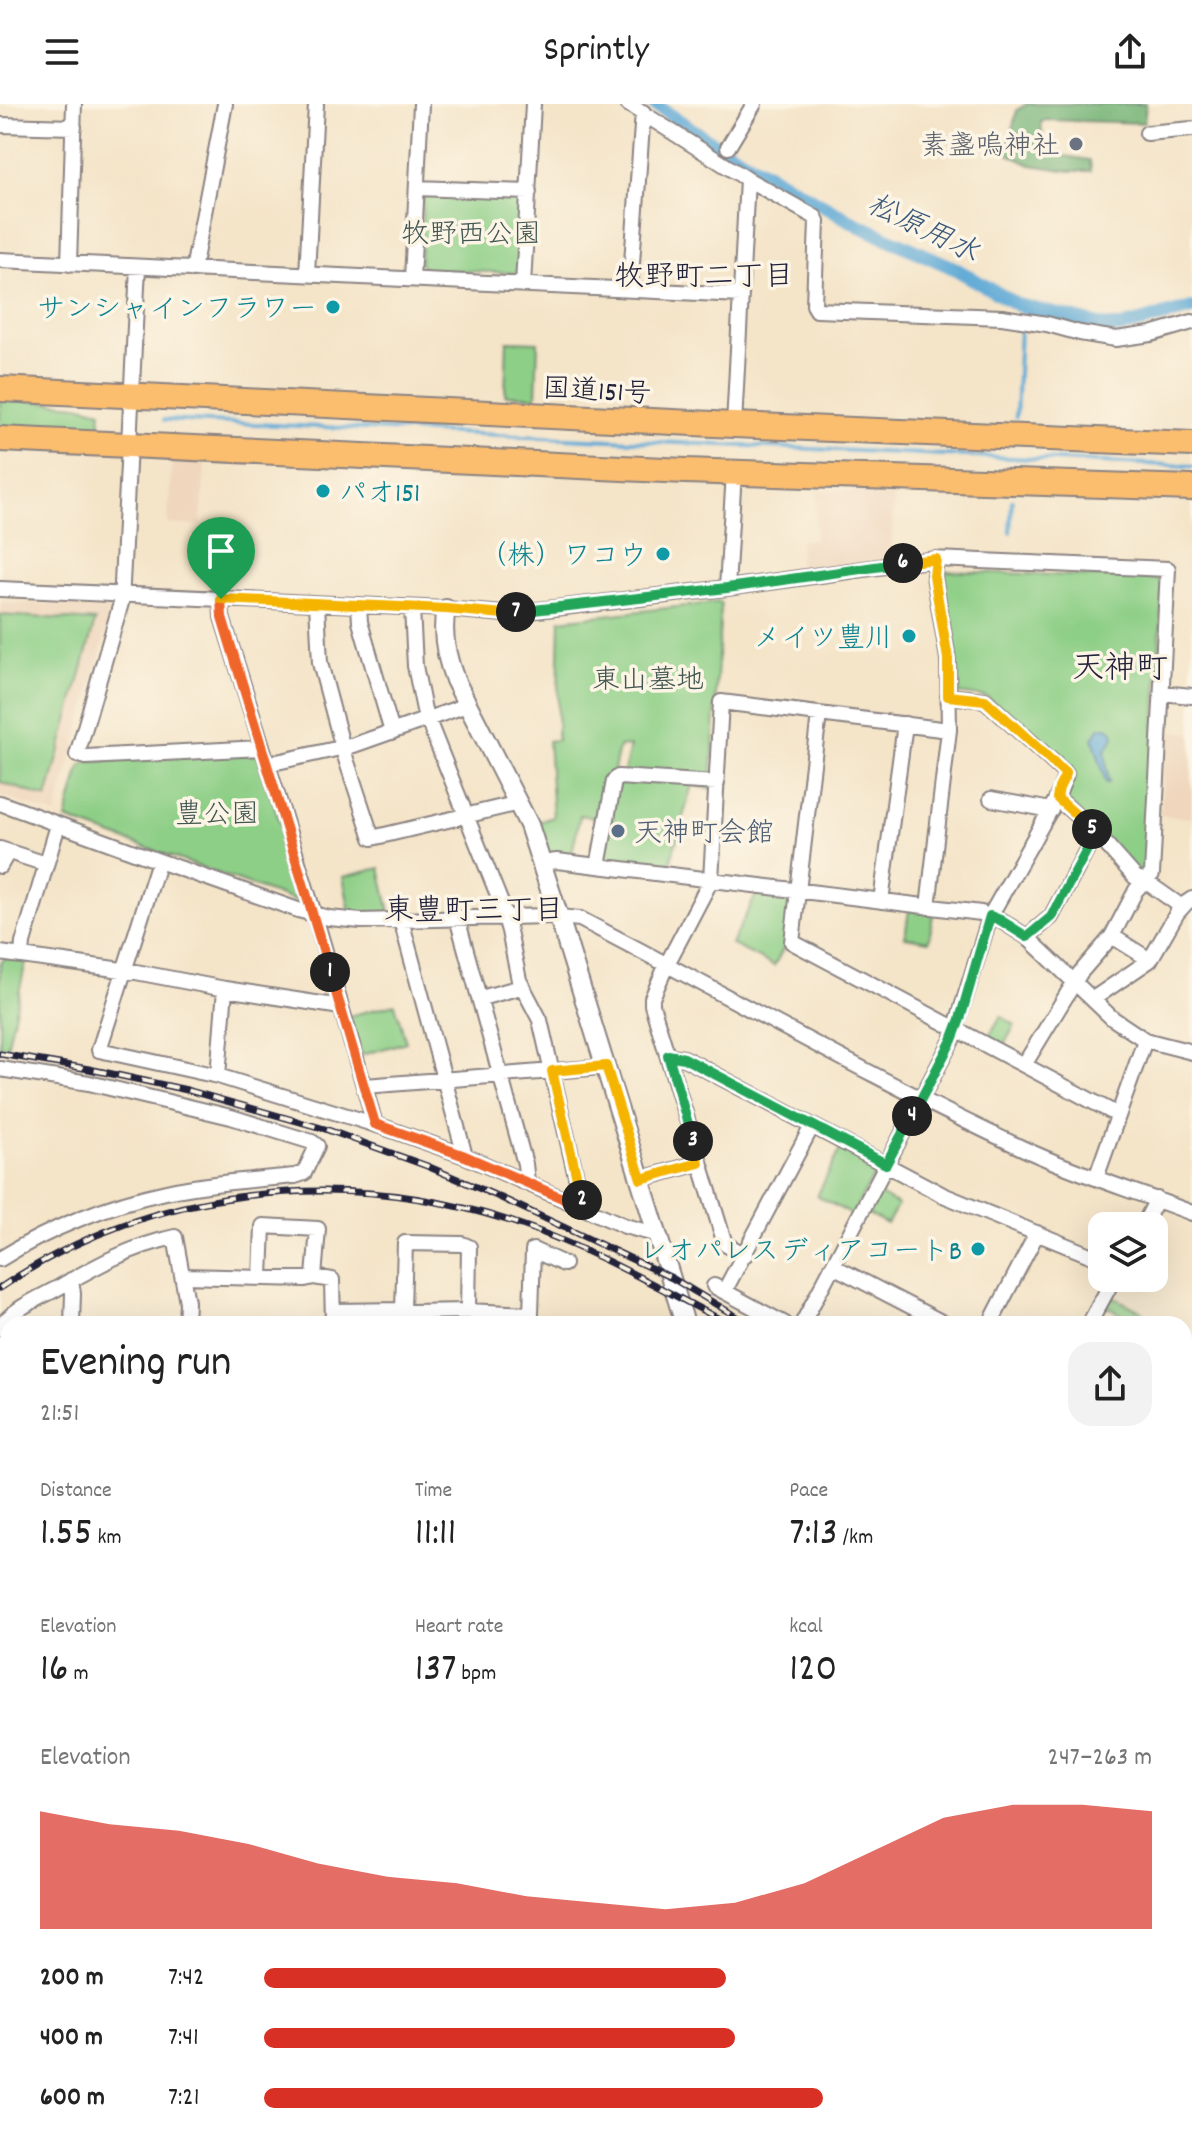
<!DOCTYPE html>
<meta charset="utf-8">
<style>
body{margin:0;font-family:Dekko,"Klee One",sans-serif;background:#f2f2f2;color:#222;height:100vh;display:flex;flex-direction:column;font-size:30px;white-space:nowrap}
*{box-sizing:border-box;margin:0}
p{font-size:26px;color:#767676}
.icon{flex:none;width:44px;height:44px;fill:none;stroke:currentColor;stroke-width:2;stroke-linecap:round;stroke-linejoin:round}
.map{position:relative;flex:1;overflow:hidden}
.details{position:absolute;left:0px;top:1212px;width:1192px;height:828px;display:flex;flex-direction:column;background:#fff;border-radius:24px 24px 0 0;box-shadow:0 8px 32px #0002}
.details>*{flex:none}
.fabs{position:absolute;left:1088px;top:1108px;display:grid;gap:16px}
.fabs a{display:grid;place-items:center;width:80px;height:80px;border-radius:16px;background:#fff;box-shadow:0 8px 32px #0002;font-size:40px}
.pin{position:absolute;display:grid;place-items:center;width:68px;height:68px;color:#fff;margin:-82px -34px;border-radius:50% 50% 50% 0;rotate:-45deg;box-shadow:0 0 8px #0007}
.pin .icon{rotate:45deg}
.km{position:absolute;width:40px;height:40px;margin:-20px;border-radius:50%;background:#222;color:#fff;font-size:22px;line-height:40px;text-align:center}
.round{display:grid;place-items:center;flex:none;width:84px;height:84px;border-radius:24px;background:#f2f2f2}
.headline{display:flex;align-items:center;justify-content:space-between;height:136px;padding:0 40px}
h1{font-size:44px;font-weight:600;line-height:60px}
.metrics{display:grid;grid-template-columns:repeat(3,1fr);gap:12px;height:136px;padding:8px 40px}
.metrics div{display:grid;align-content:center}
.metrics b{font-size:40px;font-weight:600}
.metrics small{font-size:22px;font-weight:400}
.metrics p{font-size:22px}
.chart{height:224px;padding:16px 40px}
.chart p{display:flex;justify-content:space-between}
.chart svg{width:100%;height:144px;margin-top:8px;fill:#d93025;opacity:.7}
ul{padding:0 40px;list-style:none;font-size:26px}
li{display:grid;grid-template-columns:128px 96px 1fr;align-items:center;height:60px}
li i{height:20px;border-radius:10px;background:#d93025}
header{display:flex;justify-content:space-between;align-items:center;height:104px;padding:0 40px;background:#fff;font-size:36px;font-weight:600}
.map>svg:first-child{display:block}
.built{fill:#efd6bc}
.green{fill:#8ecf87;stroke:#587861;stroke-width:2}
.forest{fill:#72b274;stroke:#4a6a58;stroke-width:2}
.water{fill:#5da9d6;stroke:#406688;stroke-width:2}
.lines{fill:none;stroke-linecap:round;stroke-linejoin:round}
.stream{stroke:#5da9d6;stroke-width:4}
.canal{stroke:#5da9d6;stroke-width:14}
.minor-casing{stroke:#8b8382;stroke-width:18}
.tertiary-casing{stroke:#8b8382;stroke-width:22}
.secondary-casing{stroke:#8b8382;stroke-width:24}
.trunk-casing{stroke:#8b8382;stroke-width:28}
.minor{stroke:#fff;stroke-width:14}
.tertiary{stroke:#fff;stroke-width:18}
.secondary{stroke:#fde5c5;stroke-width:20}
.trunk{stroke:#fbbd6e;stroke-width:24}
.rail-casing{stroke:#22223b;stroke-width:7}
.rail{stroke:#fcf5e5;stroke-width:4;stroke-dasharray:12;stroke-linecap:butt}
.split-1-casing{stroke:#fff;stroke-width:16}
.split-2-casing{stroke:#fff;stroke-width:16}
.split-3-casing{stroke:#fff;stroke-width:16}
.split-4-casing{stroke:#fff;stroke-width:16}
.split-5-casing{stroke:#fff;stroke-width:16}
.split-6-casing{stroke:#fff;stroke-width:16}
.split-7-casing{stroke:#fff;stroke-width:16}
.split-8-casing{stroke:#fff;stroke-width:16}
.split-1{stroke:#f0652b;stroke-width:10}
.split-2{stroke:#f0652b;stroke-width:10}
.split-3{stroke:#f5b400;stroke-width:10}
.split-4{stroke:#22a559;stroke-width:10}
.split-5{stroke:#22a559;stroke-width:10}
.split-6{stroke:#f5b400;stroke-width:10}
.split-7{stroke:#22a559;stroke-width:10}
.split-8{stroke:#f5b400;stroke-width:10}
.worship-dot{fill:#6b7280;stroke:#fcf5e5;stroke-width:3}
.culture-dot{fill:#0f9aa8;stroke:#fcf5e5;stroke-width:3}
.service-dot{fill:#5c6f8a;stroke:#fcf5e5;stroke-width:3}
.labels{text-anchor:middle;stroke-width:7;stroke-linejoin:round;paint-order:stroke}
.worship-label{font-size:28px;fill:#5b616d;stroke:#fcf5e5;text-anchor:end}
.park-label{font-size:28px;fill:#425652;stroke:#fcf5e5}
.culture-label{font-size:28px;fill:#0d838f;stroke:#fcf5e5;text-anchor:end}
.street-label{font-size:28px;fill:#22223b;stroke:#fcf5e5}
.service-label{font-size:28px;fill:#4e5e75;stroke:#fcf5e5;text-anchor:start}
.water-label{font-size:30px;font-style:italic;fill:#3a5879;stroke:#fcf5e5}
.neighbourhood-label{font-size:30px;fill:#22223b;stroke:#fcf5e5}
.quarter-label{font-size:32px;fill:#22223b;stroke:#fcf5e5}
</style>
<header><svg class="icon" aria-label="menu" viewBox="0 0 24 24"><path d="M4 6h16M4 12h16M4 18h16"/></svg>Sprintly<svg class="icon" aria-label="share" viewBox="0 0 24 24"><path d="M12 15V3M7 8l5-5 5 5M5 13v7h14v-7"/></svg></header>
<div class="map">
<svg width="1192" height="2040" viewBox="0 0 1192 2040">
<rect width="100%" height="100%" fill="#fcf5e5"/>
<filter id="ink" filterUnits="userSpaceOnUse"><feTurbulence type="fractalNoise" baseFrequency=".0125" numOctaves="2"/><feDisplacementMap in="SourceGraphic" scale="16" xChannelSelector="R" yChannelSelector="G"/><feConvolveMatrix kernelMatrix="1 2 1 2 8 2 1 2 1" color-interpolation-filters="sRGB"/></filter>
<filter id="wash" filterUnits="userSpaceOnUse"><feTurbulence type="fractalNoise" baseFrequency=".006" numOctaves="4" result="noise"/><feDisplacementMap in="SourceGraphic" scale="32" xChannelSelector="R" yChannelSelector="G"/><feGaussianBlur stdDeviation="1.8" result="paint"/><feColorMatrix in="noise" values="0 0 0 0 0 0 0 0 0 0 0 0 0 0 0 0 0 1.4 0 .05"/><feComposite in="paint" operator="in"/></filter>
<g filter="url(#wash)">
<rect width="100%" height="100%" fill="#f4e4c8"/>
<path class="built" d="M 172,356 L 205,358 L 201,422 L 168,420 Z
M 817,386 L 894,389 L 891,455 L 798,470 L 800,436 L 815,436 Z
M 0,498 L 110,503 L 112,508 L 56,711 L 0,691 Z
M 1165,627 L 1192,629 L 1192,714 L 1161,711 Z
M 131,2032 L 658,2032 L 659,2040 L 131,2040 Z"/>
<path class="green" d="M 428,88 L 518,91 L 522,96 L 518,166 L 515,169 L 425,165 L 420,160 L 423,91 Z
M 507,237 L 538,238 L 536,293 L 505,291 Z
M 0,294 L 78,301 L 101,307 L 99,330 L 0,323 Z
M 944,467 L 1158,475 L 1163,482 L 1147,769 L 1140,771 L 1064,693 L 1070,669 L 987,593 L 957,589 L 953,584 L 940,473 Z
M 721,498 L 711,685 L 692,681 L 668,767 L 606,758 L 603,752 L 617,681 L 622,677 L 630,642 L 619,643 L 603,716 L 580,711 L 571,754 L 547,751 L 535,719 L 553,713 L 548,637 L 557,636 L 560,516 Z
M 0,511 L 95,517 L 47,694 L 0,678 Z
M 254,650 L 260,653 L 303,794 L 298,798 L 66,715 L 80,663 L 86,658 Z
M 380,764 L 390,809 L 350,808 L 343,773 Z
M 758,787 L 789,791 L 792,796 L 786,840 L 774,862 L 731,840 Z
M 909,806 L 933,810 L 929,837 L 905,833 Z
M 5,854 L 26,857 L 7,944 L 0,942 L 0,861 L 1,858 Z
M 395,900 L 406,938 L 362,951 L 349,912 Z
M 1001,912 L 1015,921 L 1002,944 L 987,935 Z
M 841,1044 L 875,1062 L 876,1068 L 852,1111 L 817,1092 Z
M 877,1089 L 898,1101 L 887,1120 L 866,1109 Z
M 1111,1192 L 1143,1208 L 1139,1219 L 1105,1202 Z
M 367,2032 L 651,2032 L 653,2040 L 369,2040 Z"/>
<path class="forest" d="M 1027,0 L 1146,0 L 1144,19 L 1046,16 L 1041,18 L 1044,45 L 1059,51 L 1090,56 L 1091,67 L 1070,67 L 1031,61 L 1006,49 L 1017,6 Z"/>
<path class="water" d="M 1100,623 L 1108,623 L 1113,627 L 1114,634 L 1105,647 L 1109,679 L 1106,679 L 1093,634 Z"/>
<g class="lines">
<path class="stream" d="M 1018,201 L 1021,209
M 1016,313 L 1020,224
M 164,316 L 1192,362
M 1010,428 L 1012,397"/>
<path class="canal" d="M 654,0 L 711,38 L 858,121 L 954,164 L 1018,201 L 1107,223 L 1121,223 L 1192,204"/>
</g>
</g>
<g filter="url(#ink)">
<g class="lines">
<defs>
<path id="minor" d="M 628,0 L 747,75 L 815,113 L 817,117 L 814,201 L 817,206 L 1002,213 L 1047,220 L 1080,229 L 1116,235 L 1151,230 L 1192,218
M 0,21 L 74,23
M 1147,29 L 1192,25
M 728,43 L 754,0
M 417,84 L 529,88
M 0,156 L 741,191
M 69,160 L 74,0
M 138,163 L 121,499 L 77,651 L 86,653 L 261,644
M 193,166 L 225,0
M 307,170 L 316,0
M 412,175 L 421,0
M 523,181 L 533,0
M 630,186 L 643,8
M 734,321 L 747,75
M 936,455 L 934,472 L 948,555 L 949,626
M 727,484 L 734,368
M 0,485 L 446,505 L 504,510 L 727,484 L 936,455 L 1168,465 L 1152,770 L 1136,786 L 1112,832 L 1080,869 L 1024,961
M 221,495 L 222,513 L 318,823 L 375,1020
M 317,500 L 320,559 L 345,652 L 372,734 L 519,699
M 359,501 L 360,518 L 392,628
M 412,504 L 415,562 L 424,606 L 501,799 L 509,827 L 519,876 L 540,916 L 583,1103
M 1162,589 L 1192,592
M 948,592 L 985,596 L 1066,670 L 1057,694
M 819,610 L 792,838 L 1118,1011
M 268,660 L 354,641 L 467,601
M 991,695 L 1051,706
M 0,699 L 159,757 L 298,806 L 329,814 L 361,817 L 548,812 L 580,815 C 727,891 872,974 1022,1044 C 1077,1070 1135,1087 1192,1109
M 0,745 L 46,760
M 159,757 L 99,946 L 218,972 L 386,1024 L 465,1052 L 625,1122 L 658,1131
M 542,759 L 557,757 L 981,809 L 1000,816 L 1027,833 L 1112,914 L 1145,936 L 1192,948
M 0,762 L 8,748
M 598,762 L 614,677 L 618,673 L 717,679
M 881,797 L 905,620
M 457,814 L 525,1060 L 527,1078
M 401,816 L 465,1052
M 1112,832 L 1150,856
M 1027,833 L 1051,813 L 1096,729
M 0,849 L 136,868 L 225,885 L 341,903
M 22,851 L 23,839 L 58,721
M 481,894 L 521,883
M 1093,895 L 1150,856 L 1177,809 L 1186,799 L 1192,795
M 668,951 L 684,954 L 943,1091 L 1102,1156
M 0,965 L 89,979 L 231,1013 L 312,1038 L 317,1042 L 304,1069 L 295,1072 C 252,1076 208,1079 166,1088 C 109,1100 50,1124 0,1155
M 218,972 L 225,885
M 365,982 L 591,964 L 606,962
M 1096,1074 L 1145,936
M 641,1075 L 699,1059
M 1143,1122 L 1157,1095
M 745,1151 L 725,1140 L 652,901 L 652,894 L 667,860 L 711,776 L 721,598 L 949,626 L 928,803
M 833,1162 L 945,1220
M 183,1172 L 305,1175 L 314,1173 L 332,1176 L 333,1220
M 261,1173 L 263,1122 L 318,1125 L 314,1173
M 71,1176 L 73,1189 L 72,1220
M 714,1182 L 785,1220
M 725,1186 L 812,1022
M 403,1206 L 410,1208 L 468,1207 L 531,1210 L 533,1146 L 564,1160
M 333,1207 L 403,1206 L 405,1139 L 462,1140 L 469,1143 L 468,1207
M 802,1220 L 952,936 L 990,812 L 1057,694 L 1096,729 L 1135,773 L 1145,777 L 1182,803
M 990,1220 L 1037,1129
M 1089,1220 L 1114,1174
M 0,1224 C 11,1206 37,1195 56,1185 C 94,1163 131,1142 175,1133 L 187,1198 L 186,1220
M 1184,1346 L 1192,1350
M 0,1464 L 8,1467
M 1184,1483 L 1192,1489
M 1184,1574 L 1192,1550
M 0,1575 L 8,1546
M 1184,1623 L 1192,1627
M 1184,1688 L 1192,1666
M 0,1712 L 8,1714
M 1192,1870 L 1188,1966 L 1189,2006 L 1192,2017
M 0,1931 L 8,1922
M 0,1944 L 8,1945
M 747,2032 L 757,2040
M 865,2032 L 868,2040
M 0,2039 L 8,2023
M 100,2040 L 101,2032
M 831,2040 L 837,2032
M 1119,2040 L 1140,2032"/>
<path id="tertiary" d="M 446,505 C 441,529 446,553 455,576 L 529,721 L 564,829 L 685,1220
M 1184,1788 L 1192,1791"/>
<path id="secondary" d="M 0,1344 L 8,1347
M 666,2032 L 668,2040"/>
<path id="trunk" d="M 0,285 L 734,321 L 1192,340
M 0,335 L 686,367 L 1192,384"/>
</defs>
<use href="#minor" class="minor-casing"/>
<use href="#tertiary" class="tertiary-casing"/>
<use href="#secondary" class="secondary-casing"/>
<use href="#trunk" class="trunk-casing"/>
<use href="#minor" class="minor"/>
<use href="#tertiary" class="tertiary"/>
<use href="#secondary" class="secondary"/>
<use href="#trunk" class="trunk"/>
<defs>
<path id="rail" d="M 0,950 L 89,965 L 187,986 L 325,1025 L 427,1062 L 497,1092 L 672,1174 L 749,1220
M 0,1184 C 148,1082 341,1062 510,1117 C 584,1141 654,1181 723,1217
M 1184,1500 L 1192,1505"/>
</defs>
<use href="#rail" class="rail-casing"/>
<use href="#rail" class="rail"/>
</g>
</g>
<g class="lines" filter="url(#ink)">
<defs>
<path id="split-1" d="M 221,495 L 222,513 L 330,868"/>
<path id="split-2" d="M 330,868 L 375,1020 L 465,1052 L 583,1103 L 582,1096"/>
<path id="split-3" d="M 582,1096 L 552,967 L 606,962 L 641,1075 L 699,1059 L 693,1037"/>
<path id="split-4" d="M 693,1037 L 668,951 L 684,954 L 886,1060 L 912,1012"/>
<path id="split-5" d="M 912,1012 L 952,936 L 960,915 L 990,812 L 1000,816 L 1027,833 L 1051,813 L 1096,729 L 1092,725"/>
<path id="split-6" d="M 903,459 L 936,455 L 934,472 L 948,555 L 948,592 L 985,596 L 1066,670 L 1059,684 L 1057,694 L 1092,725"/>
<path id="split-7" d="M 516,508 L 727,484 L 903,459"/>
<path id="split-8" d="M 221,495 L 446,505 L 504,510 L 516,508"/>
</defs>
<use href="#split-1" class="split-1-casing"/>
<use href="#split-2" class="split-2-casing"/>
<use href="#split-3" class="split-3-casing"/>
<use href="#split-4" class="split-4-casing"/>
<use href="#split-5" class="split-5-casing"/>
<use href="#split-6" class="split-6-casing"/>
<use href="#split-7" class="split-7-casing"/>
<use href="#split-8" class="split-8-casing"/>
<use href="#split-1" class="split-1"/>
<use href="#split-2" class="split-2"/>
<use href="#split-3" class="split-3"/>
<use href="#split-4" class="split-4"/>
<use href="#split-5" class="split-5"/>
<use href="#split-6" class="split-6"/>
<use href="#split-7" class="split-7"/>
<use href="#split-8" class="split-8"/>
</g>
<circle class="worship-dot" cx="1076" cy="40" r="8"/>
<g class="culture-dot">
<circle cx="333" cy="203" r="8"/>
<circle cx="323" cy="387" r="8"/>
<circle cx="663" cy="450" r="8"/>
<circle cx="909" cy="532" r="8"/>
<circle cx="978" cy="1145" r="8"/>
</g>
<circle class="service-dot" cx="618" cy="727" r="8"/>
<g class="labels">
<g class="worship-label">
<text x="1060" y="50">素盞嗚神社</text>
</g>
<g class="park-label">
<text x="471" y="138">牧野西公園</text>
<text x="648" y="584">東山墓地</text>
<text x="217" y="718">豊公園</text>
</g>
<g class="culture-label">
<text x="317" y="213">サンシャインフラワー</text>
<text x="339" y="397" text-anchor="start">パオ151</text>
<text x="647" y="460">（株）ワコウ</text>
<text x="893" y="542">メイツ豊川</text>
<text x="962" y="1155">レオパレスディアコートB</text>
</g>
<g class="street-label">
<text transform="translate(597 285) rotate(3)" y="10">国道151号</text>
</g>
<g class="service-label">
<text x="634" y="737">天神町会館</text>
</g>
<g class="water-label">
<text transform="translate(924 123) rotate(26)" y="10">松原用水</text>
</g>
<g class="neighbourhood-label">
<text x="704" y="181">牧野町二丁目</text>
<text x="474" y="815">東豊町三丁目</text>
</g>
<g class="quarter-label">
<text x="1120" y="573">天神町</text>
</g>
</g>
</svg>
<div class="fabs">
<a><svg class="icon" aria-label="layers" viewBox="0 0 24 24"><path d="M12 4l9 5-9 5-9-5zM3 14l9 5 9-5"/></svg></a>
</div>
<div class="pin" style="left:221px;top:495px;background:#1e9e55"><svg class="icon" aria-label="arrive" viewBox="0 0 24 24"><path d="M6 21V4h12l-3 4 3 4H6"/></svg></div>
<b class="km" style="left:330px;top:868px">1</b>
<b class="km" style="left:582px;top:1096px">2</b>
<b class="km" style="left:693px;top:1037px">3</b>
<b class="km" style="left:912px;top:1012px">4</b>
<b class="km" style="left:1092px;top:725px">5</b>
<b class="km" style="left:903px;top:459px">6</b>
<b class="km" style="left:516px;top:508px">7</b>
<section class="details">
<div class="headline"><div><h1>Evening run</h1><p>21:51</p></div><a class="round"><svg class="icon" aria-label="share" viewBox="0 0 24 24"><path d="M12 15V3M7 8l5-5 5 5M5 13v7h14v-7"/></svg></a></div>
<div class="metrics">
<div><p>Distance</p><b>1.55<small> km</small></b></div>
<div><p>Time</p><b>11:11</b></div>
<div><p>Pace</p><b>7:13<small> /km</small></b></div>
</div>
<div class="metrics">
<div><p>Elevation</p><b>16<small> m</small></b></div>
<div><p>Heart rate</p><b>137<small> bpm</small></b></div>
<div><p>kcal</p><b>120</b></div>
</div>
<div class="chart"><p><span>Elevation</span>247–263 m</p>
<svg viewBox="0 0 160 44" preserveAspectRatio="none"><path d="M0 44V8L10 12L20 14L30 18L40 24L50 28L60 30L70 34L80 36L90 38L100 36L110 30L120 20L130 10L140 6L150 6L160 8V44z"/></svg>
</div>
<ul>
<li><b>200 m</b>7:42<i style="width:52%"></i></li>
<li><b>400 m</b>7:41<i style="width:53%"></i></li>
<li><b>600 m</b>7:21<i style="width:63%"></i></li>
</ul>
</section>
</div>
